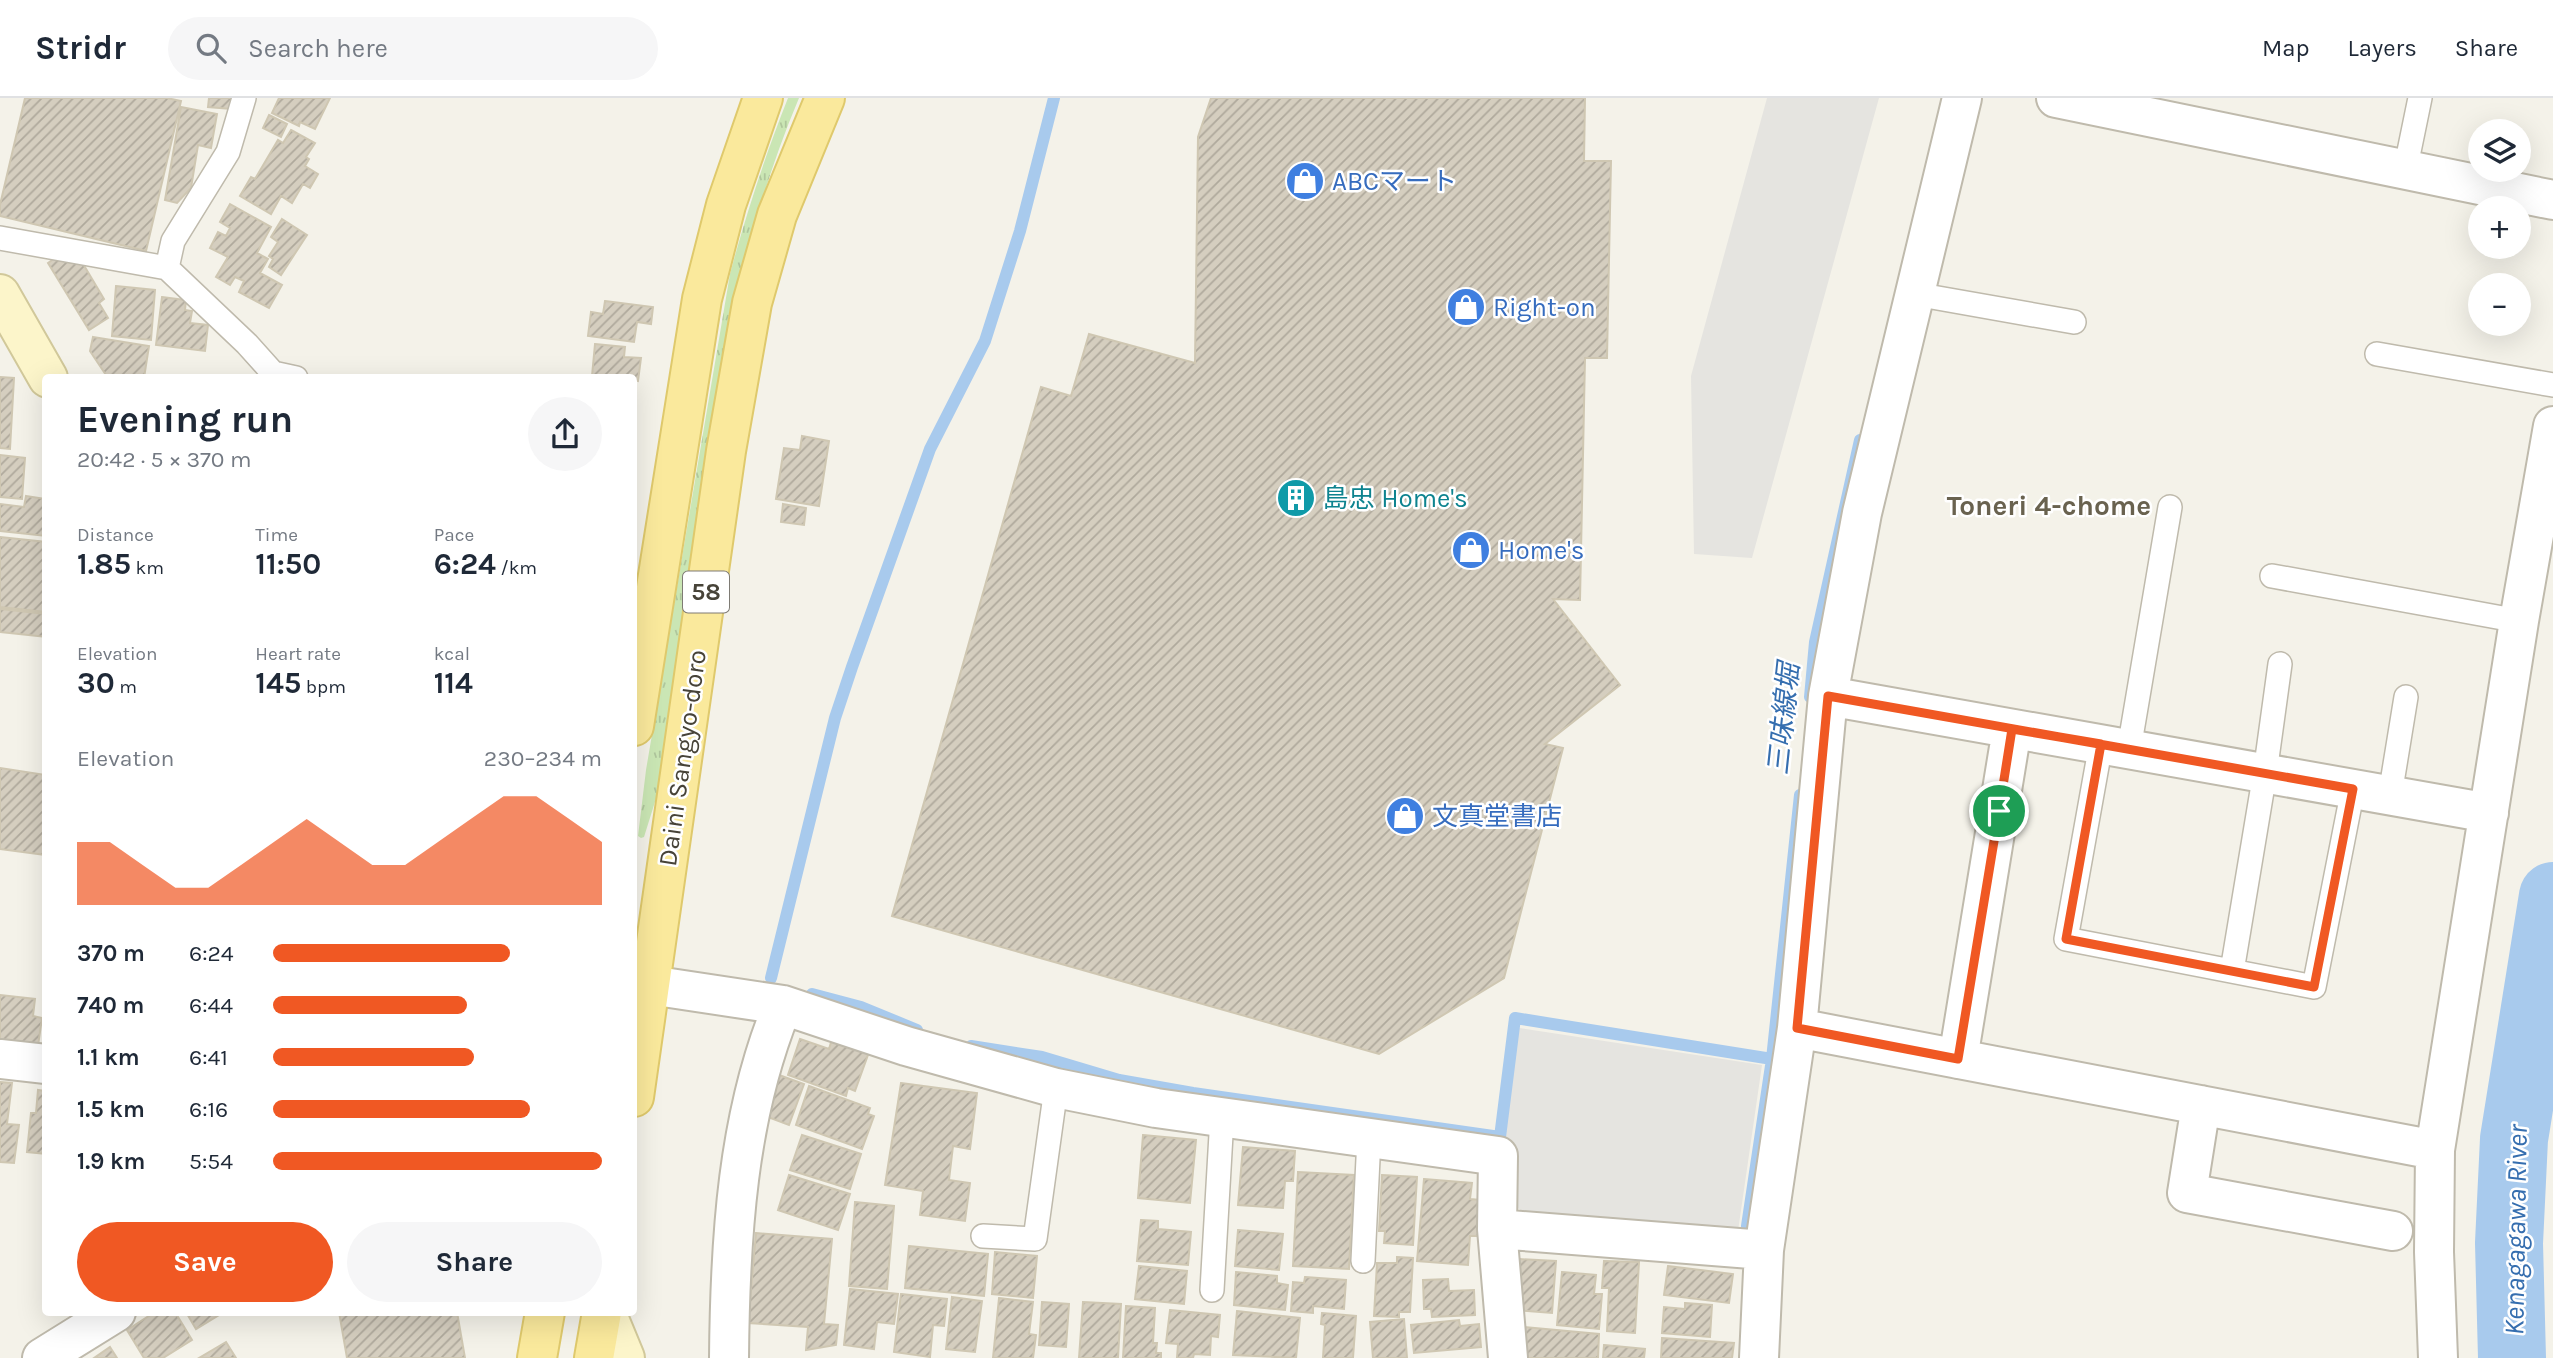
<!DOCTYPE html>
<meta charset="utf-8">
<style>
body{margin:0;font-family:Karla,"Noto Sans JP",sans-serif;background:#f6f6f7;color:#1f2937;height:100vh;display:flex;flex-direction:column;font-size:26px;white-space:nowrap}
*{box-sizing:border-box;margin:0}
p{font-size:23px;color:#747a83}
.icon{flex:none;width:38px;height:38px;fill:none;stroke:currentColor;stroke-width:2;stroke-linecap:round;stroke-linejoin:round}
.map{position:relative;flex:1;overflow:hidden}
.panel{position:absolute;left:42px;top:276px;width:595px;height:942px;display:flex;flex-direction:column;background:#fff;border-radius:7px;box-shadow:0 7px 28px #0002}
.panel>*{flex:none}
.buttons{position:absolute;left:2468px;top:21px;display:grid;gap:14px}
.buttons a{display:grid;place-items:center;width:63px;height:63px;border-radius:50%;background:#fff;box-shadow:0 7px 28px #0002;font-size:35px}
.pin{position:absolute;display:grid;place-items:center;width:60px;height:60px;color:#fff;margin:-30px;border:4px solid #fff;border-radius:50%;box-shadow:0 2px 7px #0007}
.round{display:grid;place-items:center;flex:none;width:74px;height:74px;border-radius:37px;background:#f6f6f7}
.headline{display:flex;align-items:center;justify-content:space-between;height:119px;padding:0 35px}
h1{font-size:38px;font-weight:700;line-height:52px}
.metrics{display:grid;grid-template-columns:repeat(3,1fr);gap:10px;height:119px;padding:7px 35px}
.metrics div{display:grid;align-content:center}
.metrics b{font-size:30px;font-weight:700}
.metrics small{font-size:19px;font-weight:400}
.metrics p{font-size:19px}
.chart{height:196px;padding:14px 35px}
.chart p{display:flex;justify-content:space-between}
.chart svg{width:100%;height:126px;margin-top:7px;fill:#f05823;opacity:.7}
.primary-button{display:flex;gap:14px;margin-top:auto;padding:14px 35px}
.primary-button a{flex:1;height:80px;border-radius:42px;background:#f05823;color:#fff;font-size:28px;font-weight:700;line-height:80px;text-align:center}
.primary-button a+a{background:#f6f6f7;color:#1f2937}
ul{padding:0 35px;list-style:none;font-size:23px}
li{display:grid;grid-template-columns:112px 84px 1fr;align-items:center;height:52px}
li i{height:18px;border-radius:9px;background:#f05823}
header{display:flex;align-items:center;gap:42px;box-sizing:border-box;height:98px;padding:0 35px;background:#fff;border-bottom:2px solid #e0e1e3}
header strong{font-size:33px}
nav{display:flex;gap:38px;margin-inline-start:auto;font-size:24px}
.search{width:490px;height:63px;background:#f6f6f7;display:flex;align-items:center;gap:18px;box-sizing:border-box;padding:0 24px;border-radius:38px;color:#747a83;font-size:26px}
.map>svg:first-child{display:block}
.grass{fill:url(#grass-tufts)}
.parking{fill:#e5e4e0}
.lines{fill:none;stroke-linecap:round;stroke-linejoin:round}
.stream{stroke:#a8caed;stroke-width:12}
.river{stroke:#a8caed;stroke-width:68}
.building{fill:url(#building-hatch);stroke:#cfc7b2;stroke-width:2}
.lane-casing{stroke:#bfbaac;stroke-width:26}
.street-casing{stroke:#bfbaac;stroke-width:42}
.secondary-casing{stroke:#d1c89a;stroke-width:42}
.primary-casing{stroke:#dfc96c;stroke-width:42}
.lane{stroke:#fff;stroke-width:23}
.street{stroke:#fff;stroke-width:38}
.secondary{stroke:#fcf5ca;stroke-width:38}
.primary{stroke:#fae99c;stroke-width:38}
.route-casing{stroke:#fff;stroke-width:14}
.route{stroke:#f05823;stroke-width:9}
.labels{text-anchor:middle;stroke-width:5;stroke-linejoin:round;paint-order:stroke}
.shield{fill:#fff;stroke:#7e7b74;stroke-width:2}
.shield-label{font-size:24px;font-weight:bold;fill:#474338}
.shop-label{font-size:26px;fill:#366cbe;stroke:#fff;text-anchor:start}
.culture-label{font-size:26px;fill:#0d838f;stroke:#fff;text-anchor:start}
.street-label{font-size:26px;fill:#474338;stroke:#fff}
.neighbourhood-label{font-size:28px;font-weight:bold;fill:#69624f;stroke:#fff}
.water-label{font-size:28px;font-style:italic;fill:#356eaf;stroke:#fff}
</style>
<header>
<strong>Stridr</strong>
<div class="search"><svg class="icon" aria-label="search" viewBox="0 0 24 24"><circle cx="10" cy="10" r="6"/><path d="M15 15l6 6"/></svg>Search here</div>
<nav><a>Map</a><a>Layers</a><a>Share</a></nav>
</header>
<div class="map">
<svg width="2553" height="1260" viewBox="0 0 2553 1260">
<defs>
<pattern id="grass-tufts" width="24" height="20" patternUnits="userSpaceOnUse" patternTransform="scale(1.75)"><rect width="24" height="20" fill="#cae6b4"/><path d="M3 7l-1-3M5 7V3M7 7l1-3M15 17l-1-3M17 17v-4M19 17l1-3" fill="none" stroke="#afc69c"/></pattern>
<pattern id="building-hatch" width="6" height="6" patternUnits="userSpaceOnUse" patternTransform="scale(1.75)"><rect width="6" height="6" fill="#d5cebf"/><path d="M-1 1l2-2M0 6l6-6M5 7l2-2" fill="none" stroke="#afa99c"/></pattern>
</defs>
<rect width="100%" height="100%" fill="#f4f2e9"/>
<path class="grass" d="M 788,0 L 799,0 C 771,66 752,132 735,201 L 659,691 L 644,739 L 641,740 L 638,738 L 646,672 L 730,176 C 746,116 765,58 788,0 Z"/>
<path class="parking" d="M 1767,0 L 1879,0 L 1752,460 L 1694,456 L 1691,278 Z
M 1519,930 L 1762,967 L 1738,1133 L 1525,1116 L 1512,1105 L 1503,1049 Z"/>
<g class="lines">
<path class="stream" d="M 1810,599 L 1815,544 L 1860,342
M 771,880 L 835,620 L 852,569 L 930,351 L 985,243 L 1020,133 L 1054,0
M 812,896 L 861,909 L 917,932
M 971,948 L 1042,959 L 1119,982 L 1193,995 L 1500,1039 L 1515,920 L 1772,961
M 1747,1148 L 1747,1128 L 1772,961 L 1800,697"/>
<path class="river" d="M 2512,1260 L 2509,1145 L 2514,1041 L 2553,798"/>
</g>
<path class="building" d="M 25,0 L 167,0 L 181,3 L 146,153 L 0,118 L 0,107 Z
M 209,0 L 232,0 L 231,11 L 208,9 Z
M 279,0 L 330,0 L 315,31 L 300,24 L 299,28 L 272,15 Z
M 1211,0 L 1585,0 L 1584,63 L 1611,63 L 1607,260 L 1585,260 L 1580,502 L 1553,501 L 1620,587 L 1545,646 L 1563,650 L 1504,880 L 1379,956 L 892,818 L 1041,289 L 1071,298 L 1089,236 L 1195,265 L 1198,39 Z
M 181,9 L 217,16 L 211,50 L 198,47 L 191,90 L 177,105 L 165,102 Z
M 269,17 L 287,26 L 281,39 L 263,30 Z
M 291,32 L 315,45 L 306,59 L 309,61 L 305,68 L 318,76 L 310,90 L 303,86 L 292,105 L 281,98 L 271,116 L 240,98 L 251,79 L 255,81 L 278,42 L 283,45 Z
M 230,106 L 271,129 L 257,155 L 268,161 L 260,175 L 282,187 L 269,210 L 239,194 L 244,183 L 235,179 L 230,187 L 216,179 L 228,159 L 210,150 L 218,134 L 226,138 L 230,130 L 220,124 Z
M 282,121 L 307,137 L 281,177 L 269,169 L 273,161 L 269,158 L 278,144 L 271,139 Z
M 58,158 L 82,164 L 104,201 L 99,205 L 108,220 L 89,232 L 48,165 Z
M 116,188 L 155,192 L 151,242 L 112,238 Z
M 162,199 L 186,202 L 185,212 L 192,213 L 190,225 L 208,227 L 205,253 L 156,247 Z
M 605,203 L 653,209 L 651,226 L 637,224 L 634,244 L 588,238 L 591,214 L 603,216 Z
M 93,239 L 149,248 L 144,280 L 108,280 L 90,253 Z
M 595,246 L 625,249 L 624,259 L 641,260 L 638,283 L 634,282 L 634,280 L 592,278 Z
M 0,279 L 14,280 L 10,351 L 0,350 Z
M 802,338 L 829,343 L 819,408 L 776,401 L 784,350 L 800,352 Z
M 0,357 L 25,360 L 22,401 L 0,399 Z
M 26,398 L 46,401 L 46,438 L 0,433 L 0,406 L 24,409 Z
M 783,406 L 806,410 L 804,427 L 781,424 Z
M 0,439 L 46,444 L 46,514 L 0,509 Z
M 0,511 L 46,516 L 46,539 L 0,534 Z
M 0,670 L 46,677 L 46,757 L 0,751 Z
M 0,897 L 35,901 L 33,918 L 42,920 L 37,955 L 0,950 Z
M 800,941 L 829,951 L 832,941 L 869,954 L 855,993 L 848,990 L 846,998 L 788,977 Z
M 779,977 L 804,986 L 789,1027 L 765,1018 Z
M 0,984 L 12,985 L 7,1026 L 19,1027 L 14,1065 L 0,1064 Z
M 901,985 L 977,995 L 970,1051 L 953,1048 L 949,1082 L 970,1085 L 965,1123 L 920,1117 L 923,1093 L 885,1087 Z
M 46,986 L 46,1056 L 27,1054 L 31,1015 L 36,1015 L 38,992 L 45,993 Z
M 809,988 L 870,1010 L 868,1016 L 874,1018 L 862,1051 L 796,1027 Z
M 802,1037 L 861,1056 L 850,1091 L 790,1072 Z
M 1143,1037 L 1196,1042 L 1190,1105 L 1138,1100 Z
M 1243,1049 L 1295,1053 L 1293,1083 L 1285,1083 L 1283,1110 L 1238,1107 Z
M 1298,1074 L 1354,1077 L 1349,1171 L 1293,1168 Z
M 789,1077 L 850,1096 L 838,1132 L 778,1112 Z
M 1382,1077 L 1417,1079 L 1413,1147 L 1384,1145 L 1385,1133 L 1379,1133 Z
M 1424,1081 L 1472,1085 L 1470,1101 L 1480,1102 L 1478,1138 L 1470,1138 L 1468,1167 L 1417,1163 Z
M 855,1104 L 894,1108 L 887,1191 L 849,1188 Z
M 1141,1122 L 1158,1123 L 1158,1131 L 1191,1134 L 1188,1167 L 1137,1163 Z
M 1238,1132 L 1283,1136 L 1279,1172 L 1235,1168 Z
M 756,1135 L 832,1141 L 824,1226 L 838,1227 L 836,1247 L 806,1252 L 808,1229 L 748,1225 Z
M 909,1148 L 988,1156 L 984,1198 L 905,1190 Z
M 995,1154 L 1037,1158 L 1033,1200 L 992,1196 Z
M 1397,1159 L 1413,1160 L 1410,1214 L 1399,1214 L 1399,1219 L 1374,1218 L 1377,1165 L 1397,1165 Z
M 1519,1161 L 1556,1163 L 1552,1215 L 1515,1212 Z
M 1604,1163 L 1639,1164 L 1635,1235 L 1607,1233 L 1609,1190 L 1602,1190 Z
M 1139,1168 L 1187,1173 L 1184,1206 L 1135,1201 Z
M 1668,1168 L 1733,1176 L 1729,1205 L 1664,1197 Z
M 1236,1174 L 1277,1178 L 1277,1185 L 1288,1187 L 1285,1212 L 1234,1207 Z
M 1562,1174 L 1596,1177 L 1594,1196 L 1602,1196 L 1599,1231 L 1557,1227 Z
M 1305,1179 L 1346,1182 L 1344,1211 L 1313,1208 L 1313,1215 L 1291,1213 L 1293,1184 L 1304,1185 Z
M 1448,1181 L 1449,1193 L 1474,1192 L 1475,1217 L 1432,1219 L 1431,1211 L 1424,1211 L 1423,1182 Z
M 850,1191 L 898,1196 L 894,1226 L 877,1224 L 874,1251 L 844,1247 Z
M 901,1196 L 947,1201 L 944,1228 L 933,1227 L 930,1259 L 894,1254 Z
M 952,1199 L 982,1203 L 975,1254 L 946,1251 Z
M 999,1200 L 1033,1204 L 1029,1236 L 1036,1237 L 1033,1260 L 993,1260 Z
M 1042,1204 L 1069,1206 L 1066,1249 L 1039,1247 Z
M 1083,1204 L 1121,1206 L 1118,1260 L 1079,1260 Z
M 1685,1205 L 1712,1207 L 1710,1239 L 1662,1235 L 1664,1209 L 1685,1211 Z
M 1126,1208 L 1155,1210 L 1153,1245 L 1157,1245 L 1156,1255 L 1161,1255 L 1161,1260 L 1123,1260 Z
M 1170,1212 L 1220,1217 L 1218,1239 L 1211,1238 L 1210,1257 L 1194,1256 L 1193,1260 L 1177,1260 L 1178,1246 L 1166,1245 Z
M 1237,1213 L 1300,1220 L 1296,1260 L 1233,1257 Z
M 155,1214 L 175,1214 L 192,1242 L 163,1260 L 144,1260 L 127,1232 Z
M 186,1214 L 224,1214 L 196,1231 Z
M 339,1214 L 457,1214 L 465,1260 L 347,1260 Z
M 1322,1215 L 1356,1218 L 1353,1260 L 1323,1260 L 1325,1227 L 1321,1226 Z
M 1404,1221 L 1407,1260 L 1373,1260 L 1370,1224 Z
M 1459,1222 L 1460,1228 L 1479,1226 L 1481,1249 L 1414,1255 L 1411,1227 Z
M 1524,1229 L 1599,1236 L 1598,1260 L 1521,1260 Z
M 1662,1240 L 1734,1245 L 1732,1260 L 1661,1260 Z
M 226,1244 L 236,1260 L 199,1260 Z
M 1604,1247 L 1645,1251 L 1644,1260 L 1603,1260 Z
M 110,1249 L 117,1260 L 94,1260 Z"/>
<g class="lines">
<defs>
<path id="lane" d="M 2405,73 L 2420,0
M 0,140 L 167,170 L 173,143 L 228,54 L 244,0
M 167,170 L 247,246 L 273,275 L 296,280
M 1915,196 L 2074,224
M 2377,256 L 2553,287
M 2272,478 L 2519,523
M 2101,646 L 2066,841 L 2314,889 L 2353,691
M 2129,651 L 2170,409
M 2390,697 L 2406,599
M 2232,873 L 2265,675 L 2280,566
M 983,1138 L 1035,1141 L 1056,990
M 1363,1163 L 1369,1040
M 1212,1192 L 1222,1019"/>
<path id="street" d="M 2056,0 L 2553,102
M 1828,598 L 2489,715
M 650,887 L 783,907 L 906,948 L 1056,990 L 1156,1010 L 1498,1058 L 1497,1131 L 1508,1260
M 1797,930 L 2435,1052
M 0,961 L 46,966
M 1958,961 L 2012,631
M 2201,1007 L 2187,1095 L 2393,1133
M 1497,1131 L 1764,1152
M 42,1260 L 116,1214
M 729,1260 C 730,1142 737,1017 783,907
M 1759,1260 L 1764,1152 L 1797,930 L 1828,598 L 1862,415 L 1962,0
M 2438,1260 L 2434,1154 L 2435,1052 L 2519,523 L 2553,328"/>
<path id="secondary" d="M 0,196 L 48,280
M 606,1214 L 625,1260"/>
<path id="primary" d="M 634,628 L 702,201 L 726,107 L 763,0
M 634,999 L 726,353 L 752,205 L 777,117 L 825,0
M 537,1260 L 545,1214
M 594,1260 L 602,1214"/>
</defs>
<use href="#lane" class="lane-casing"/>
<use href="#street" class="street-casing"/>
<use href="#secondary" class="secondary-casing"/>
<use href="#primary" class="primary-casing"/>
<use href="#lane" class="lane"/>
<use href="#street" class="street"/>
<use href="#secondary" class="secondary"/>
<use href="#primary" class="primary"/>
</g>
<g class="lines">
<defs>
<path id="route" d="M 1999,713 L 1958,961 L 1797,930 L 1828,598 L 2353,691 L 2314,889 L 2066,841 L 2101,646 L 2012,631 L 1999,713"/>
</defs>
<use href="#route" class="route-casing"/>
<use href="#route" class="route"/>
</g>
<defs>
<symbol id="shop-disc" viewBox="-11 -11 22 22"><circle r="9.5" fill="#3f7fe0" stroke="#fff"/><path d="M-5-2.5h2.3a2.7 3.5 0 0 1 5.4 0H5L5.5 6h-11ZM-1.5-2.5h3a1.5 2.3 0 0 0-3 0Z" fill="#fff"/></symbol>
<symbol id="building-disc" viewBox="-11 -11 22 22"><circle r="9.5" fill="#0f9aa8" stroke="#fff"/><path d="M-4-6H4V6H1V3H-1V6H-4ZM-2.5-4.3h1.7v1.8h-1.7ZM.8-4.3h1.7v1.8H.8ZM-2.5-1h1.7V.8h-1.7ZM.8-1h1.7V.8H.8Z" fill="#fff"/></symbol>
</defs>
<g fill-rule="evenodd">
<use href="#shop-disc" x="1283" y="61" width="44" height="44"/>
<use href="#shop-disc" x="1444" y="187" width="44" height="44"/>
<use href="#building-disc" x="1274" y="378" width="44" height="44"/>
<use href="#shop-disc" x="1449" y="430" width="44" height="44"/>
<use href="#shop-disc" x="1383" y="696" width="44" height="44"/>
</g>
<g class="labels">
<rect class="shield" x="683" y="473.5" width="46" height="41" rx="5"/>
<g class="shield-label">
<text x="706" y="502">58</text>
</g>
<g class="shop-label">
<text x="1332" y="92">ABCマート</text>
<text x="1493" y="218">Right-on</text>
<text x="1498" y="461">Home's</text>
<text x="1432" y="727">文真堂書店</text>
</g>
<g class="culture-label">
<text x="1323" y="409">島忠 Home's</text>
</g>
<g class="street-label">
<text transform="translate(682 660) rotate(-82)" y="9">Daini Sangyo-doro</text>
</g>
<g class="neighbourhood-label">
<text x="2049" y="417">Toneri 4-chome</text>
</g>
<g class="water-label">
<text transform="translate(1783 621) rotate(-84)" y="10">三味線堀</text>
<text transform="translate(2515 1132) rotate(-89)" y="10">Kenagagawa River</text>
</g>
</g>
</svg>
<div class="buttons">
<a><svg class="icon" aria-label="layers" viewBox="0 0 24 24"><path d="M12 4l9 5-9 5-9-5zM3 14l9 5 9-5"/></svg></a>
<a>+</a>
<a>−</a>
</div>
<div class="pin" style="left:1999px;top:713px;background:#1e9e55"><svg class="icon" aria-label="arrive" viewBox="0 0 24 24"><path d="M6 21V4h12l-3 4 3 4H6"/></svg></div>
<section class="panel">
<div class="headline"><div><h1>Evening run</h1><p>20:42 · 5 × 370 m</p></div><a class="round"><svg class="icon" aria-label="share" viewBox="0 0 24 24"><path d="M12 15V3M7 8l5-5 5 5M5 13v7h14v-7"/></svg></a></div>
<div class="metrics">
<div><p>Distance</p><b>1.85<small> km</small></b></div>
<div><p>Time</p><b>11:50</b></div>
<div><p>Pace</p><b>6:24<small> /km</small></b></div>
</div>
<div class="metrics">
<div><p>Elevation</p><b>30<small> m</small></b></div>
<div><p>Heart rate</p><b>145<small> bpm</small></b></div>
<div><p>kcal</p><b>114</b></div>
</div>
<div class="chart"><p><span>Elevation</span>230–234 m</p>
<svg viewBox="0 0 160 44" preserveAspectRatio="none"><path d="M0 44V22L10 22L20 30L30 38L40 38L50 30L60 22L70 14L80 22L90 30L100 30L110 22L120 14L130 6L140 6L150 14L160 22V44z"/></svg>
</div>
<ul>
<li><b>370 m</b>6:24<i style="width:72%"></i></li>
<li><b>740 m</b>6:44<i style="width:59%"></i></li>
<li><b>1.1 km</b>6:41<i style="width:61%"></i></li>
<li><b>1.5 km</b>6:16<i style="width:78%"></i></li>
<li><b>1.9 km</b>5:54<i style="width:100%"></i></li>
</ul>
<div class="primary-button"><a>Save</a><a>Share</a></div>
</section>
</div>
